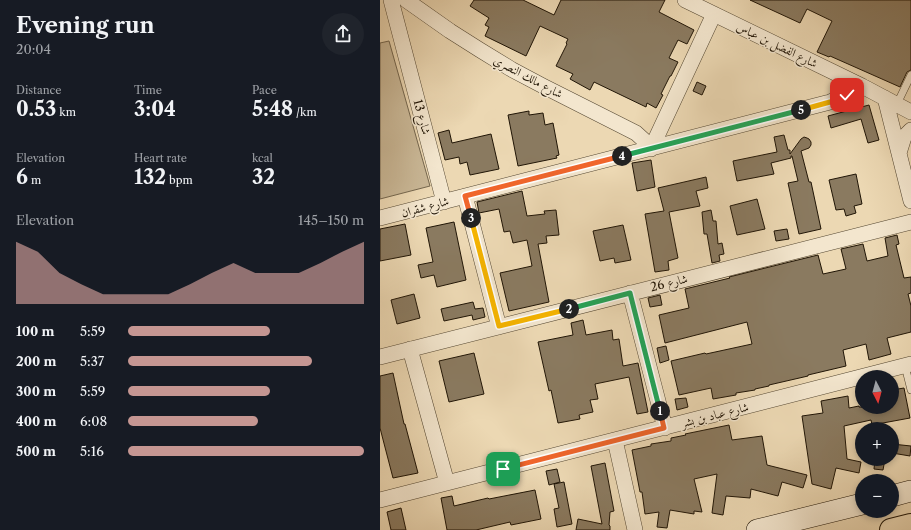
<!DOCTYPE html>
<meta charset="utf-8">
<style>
body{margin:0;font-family:"Libre Caslon Text",Amiri,serif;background:#20242c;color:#f1f3f6;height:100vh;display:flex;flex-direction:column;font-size:15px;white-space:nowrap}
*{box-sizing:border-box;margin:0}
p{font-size:13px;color:#9ea1a6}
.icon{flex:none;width:22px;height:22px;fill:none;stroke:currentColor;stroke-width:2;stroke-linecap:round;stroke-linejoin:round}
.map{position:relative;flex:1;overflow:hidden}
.drawer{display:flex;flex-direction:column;background:#171b24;width:380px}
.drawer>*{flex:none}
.needle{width:26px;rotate:174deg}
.tools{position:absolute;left:475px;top:370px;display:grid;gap:8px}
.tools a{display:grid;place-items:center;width:44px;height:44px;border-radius:50%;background:#171b24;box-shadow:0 2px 6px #0003;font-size:20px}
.pin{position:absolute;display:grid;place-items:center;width:34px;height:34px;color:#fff;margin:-17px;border-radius:8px;box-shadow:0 2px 6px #0006}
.km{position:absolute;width:20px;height:20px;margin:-10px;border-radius:50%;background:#222;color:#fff;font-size:11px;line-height:20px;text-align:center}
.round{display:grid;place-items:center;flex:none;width:42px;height:42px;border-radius:21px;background:#20242c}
.summary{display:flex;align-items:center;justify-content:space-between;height:68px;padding:0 16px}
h1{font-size:22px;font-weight:800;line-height:30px}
.figures{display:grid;grid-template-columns:repeat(3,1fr);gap:6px;height:68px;padding:4px 16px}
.figures div{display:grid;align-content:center}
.figures b{font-size:20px;font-weight:800}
.figures small{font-size:11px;font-weight:400}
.figures p{font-size:11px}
.chart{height:112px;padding:8px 16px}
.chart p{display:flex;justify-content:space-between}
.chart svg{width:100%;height:72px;margin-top:4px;fill:#c59692;opacity:.7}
ul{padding:0 16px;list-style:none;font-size:13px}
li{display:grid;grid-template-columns:64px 48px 1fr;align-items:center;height:30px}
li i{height:10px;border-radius:5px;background:#c59692}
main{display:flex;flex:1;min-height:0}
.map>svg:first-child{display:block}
.green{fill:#c9b796;stroke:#74664e}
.building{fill:#8a7a60;stroke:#201506}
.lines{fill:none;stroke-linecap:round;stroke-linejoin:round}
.lane-casing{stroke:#534631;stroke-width:8}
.street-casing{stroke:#534631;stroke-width:16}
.secondary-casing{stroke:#201506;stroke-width:22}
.highway-casing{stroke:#201506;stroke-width:24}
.lane{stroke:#f3e6ce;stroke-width:7}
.street{stroke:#f3e6ce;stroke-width:15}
.secondary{stroke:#f3e6ce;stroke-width:21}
.highway{stroke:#ecd8b3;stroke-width:22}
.split-1-casing{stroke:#fff;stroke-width:8}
.split-2-casing{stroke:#fff;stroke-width:8}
.split-3-casing{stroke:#fff;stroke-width:8}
.split-4-casing{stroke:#fff;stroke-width:8}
.split-5-casing{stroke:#fff;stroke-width:8}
.split-6-casing{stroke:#fff;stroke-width:8}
.split-1{stroke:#f0652b;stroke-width:5}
.split-2{stroke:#22a559;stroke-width:5}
.split-3{stroke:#f5b400;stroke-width:5}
.split-4{stroke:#f0652b;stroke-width:5}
.split-5{stroke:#22a559;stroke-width:5}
.split-6{stroke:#f5b400;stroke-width:5}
.labels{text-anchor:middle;stroke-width:3;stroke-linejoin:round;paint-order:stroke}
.street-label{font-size:12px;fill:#201506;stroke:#f3e6ce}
</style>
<main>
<section class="drawer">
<div class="summary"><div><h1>Evening run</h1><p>20:04</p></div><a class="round"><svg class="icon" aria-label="share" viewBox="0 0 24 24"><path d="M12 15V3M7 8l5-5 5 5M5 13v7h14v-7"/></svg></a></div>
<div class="figures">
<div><p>Distance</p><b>0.53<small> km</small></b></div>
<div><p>Time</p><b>3:04</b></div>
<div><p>Pace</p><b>5:48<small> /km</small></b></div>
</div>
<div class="figures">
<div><p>Elevation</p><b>6<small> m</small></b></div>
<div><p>Heart rate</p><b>132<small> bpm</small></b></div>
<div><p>kcal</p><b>32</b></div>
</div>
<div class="chart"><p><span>Elevation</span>145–150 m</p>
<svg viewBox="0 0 160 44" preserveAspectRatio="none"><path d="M0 44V6L10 12L20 25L30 32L40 38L50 38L60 38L70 38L80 32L90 25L100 19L110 25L120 25L130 25L140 19L150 12L160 6V44z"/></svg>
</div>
<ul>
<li><b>100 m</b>5:59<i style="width:60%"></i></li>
<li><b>200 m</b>5:37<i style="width:78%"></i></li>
<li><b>300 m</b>5:59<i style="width:60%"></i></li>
<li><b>400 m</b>6:08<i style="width:55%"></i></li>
<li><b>500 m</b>5:16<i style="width:100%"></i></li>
</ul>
</section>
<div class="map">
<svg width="531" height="530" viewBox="0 0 531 530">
<rect width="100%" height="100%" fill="#ecd8b3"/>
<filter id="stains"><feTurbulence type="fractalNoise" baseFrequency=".005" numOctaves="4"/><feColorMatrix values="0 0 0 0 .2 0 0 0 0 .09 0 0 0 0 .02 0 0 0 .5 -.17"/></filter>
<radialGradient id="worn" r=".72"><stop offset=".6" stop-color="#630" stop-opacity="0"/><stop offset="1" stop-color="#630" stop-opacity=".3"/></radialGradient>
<path class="green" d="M 9,41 L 50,186 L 0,199 L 0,43 Z"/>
<path class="building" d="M 94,0 L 143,0 L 174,15 L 181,0 L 285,0 L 279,12 L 314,30 L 307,44 L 298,40 L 289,58 L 298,62 L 291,76 L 290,76 L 281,94 L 283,95 L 276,108 L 267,103 L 266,107 L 214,82 L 210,90 L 190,79 L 193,74 L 176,66 L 187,44 L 186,43 L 188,39 L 160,26 L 146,56 L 105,36 L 109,27 L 105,25 L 109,18 L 90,6 Z
M 370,0 L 531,0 L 531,70 L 527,72 L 520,87 L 450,56 L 449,57 L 437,52 L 452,21 L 427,9 L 420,23 Z
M 317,82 L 326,86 L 322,95 L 313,91 Z
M 489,105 L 499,140 L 488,143 L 481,119 L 451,128 L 448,116 Z
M 149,111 L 149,115 L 163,113 L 165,125 L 173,123 L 179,155 L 176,156 L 177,158 L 138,166 L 128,115 Z
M 69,130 L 72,143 L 111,134 L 119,169 L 90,175 L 87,162 L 80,164 L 79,157 L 65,160 L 58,133 Z
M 404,135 L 408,150 L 410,150 L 410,154 L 421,139 L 424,137 L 427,138 L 429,139 L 431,142 L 431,145 L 429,148 L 421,151 L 429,182 L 431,182 L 441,229 L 419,234 L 408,183 L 418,181 L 412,156 L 411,156 L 411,158 L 391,163 L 394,174 L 357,181 L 353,161 L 397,152 L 394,137 Z
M 271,160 L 275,187 L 257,191 L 252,163 Z
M 476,174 L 482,204 L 474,206 L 476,213 L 466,216 L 464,209 L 456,210 L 449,180 Z
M 326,177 L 328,188 L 316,191 L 320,206 L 289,212 L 298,258 L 288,261 L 289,270 L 275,272 L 265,214 L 284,211 L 278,188 Z
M 142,191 L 147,216 L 165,214 L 164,211 L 176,210 L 179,235 L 166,236 L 167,243 L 158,244 L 169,302 L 129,311 L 120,273 L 152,266 L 147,240 L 133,243 L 130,231 L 124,232 L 119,209 L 99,213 L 97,202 Z
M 377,199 L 385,229 L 357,235 L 350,206 Z
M 331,210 L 333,221 L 336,221 L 338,244 L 342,243 L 344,254 L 339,255 L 340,261 L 332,263 L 327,234 L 324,234 L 322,212 Z
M 74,222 L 86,280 L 57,287 L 54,275 L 41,278 L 38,265 L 53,262 L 46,228 Z
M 25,224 L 31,255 L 0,261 L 0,229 Z
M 243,225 L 251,260 L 235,263 L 234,258 L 220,261 L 213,231 Z
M 407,229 L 409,239 L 396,241 L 394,231 Z
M 517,235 L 519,244 L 516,245 L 524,278 L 531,277 L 531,293 L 528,294 L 531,306 L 531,332 L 507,338 L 511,354 L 489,360 L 486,344 L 463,350 L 466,366 L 428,375 L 428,376 L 389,385 L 389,386 L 375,389 L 375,390 L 356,393 L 356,395 L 333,399 L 331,388 L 299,395 L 291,361 L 325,353 L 326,354 L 372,344 L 367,322 L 285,343 L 279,315 L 309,308 L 305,289 L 350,278 L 349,277 L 438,255 L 443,274 L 466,269 L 461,249 L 483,244 L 487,261 L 508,256 L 505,238 Z
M 34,294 L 40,318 L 17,324 L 11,300 Z
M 280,295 L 282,305 L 270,307 L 268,298 Z
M 93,302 L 95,309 L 103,308 L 105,317 L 93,320 L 92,315 L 64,321 L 61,309 Z
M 203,320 L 206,335 L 232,330 L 233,340 L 239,339 L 243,366 L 258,363 L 268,412 L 257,414 L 249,377 L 215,384 L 218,399 L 210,400 L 213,412 L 199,415 L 200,419 L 178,423 L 171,390 L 169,391 L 158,342 L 193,335 L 191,323 Z
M 286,346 L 289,360 L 280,363 L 277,348 Z
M 94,353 L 104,394 L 69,402 L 59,361 Z
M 13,373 L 24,424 L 25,424 L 38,473 L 13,478 L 0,428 L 0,376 Z
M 524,388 L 530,418 L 492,425 L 491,420 L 464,426 L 467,459 L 481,462 L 479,473 L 456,468 L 451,489 L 432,484 L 422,416 L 443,413 L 441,401 L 468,396 L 469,408 L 479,406 L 479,407 L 512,407 L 512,390 Z
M 306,398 L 308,407 L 297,410 L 295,399 Z
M 349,425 L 352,440 L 382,436 L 387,465 L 427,475 L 423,488 L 402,482 L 398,496 L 371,489 L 370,498 L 346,496 L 343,515 L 332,513 L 337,474 L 314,479 L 322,512 L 314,511 L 314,514 L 290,510 L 287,528 L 277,527 L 279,512 L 265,514 L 262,492 L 260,492 L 252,450 L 271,446 L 271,444 L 291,441 L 291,438 L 306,435 L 305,434 Z
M 512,444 L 531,446 L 530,456 L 512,453 Z
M 495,459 L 505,459 L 503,470 L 494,469 Z
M 225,463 L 234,511 L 230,512 L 229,525 L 230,526 L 230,530 L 196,530 L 198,519 L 222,524 L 211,466 Z
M 177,469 L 180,482 L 169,485 L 166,471 Z
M 184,482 L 192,524 L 177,527 L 174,509 L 179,508 L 174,484 Z
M 155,490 L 161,519 L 131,525 L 130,522 L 96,530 L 67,530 L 61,498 L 72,496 L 74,506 L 108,498 L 109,499 Z
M 21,508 L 26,530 L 11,530 L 7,512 Z"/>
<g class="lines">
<defs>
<path id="lane" d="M 517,104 L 531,75
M 525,366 L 531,390"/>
<path id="street" d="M 11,0 L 64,202
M 26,0 L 70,31 L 100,50 L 131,69 L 163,86 L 256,133 L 267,143 L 271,149 L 334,14
M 305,0 L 482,86 L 531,112
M 505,98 L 531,201
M 519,153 L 524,137 L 531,130
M 85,196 L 119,327
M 0,218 L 450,102 L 467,95 L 482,86
M 250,293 L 285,428
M 30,349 L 67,483
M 0,357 L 531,222
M 235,440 L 255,530
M 0,500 L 531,364"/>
<path id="secondary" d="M 512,496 L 531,491
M 377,530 L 482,504"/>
<path id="highway" d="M 511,530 L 531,525"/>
</defs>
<use href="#lane" class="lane-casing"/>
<use href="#street" class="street-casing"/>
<use href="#secondary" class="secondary-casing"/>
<use href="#highway" class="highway-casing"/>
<use href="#lane" class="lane"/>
<use href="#street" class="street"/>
<use href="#secondary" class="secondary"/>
<use href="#highway" class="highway"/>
</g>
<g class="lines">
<defs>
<path id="split-1" d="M 123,469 L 284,428 L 280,411"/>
<path id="split-2" d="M 189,309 L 250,293 L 280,411"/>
<path id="split-3" d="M 91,218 L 119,326 L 189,309"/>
<path id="split-4" d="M 91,218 L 85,196 L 242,156"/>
<path id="split-5" d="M 242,156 L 421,110"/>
<path id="split-6" d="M 421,110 L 450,102 L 467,95"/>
</defs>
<use href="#split-1" class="split-1-casing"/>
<use href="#split-2" class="split-2-casing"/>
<use href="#split-3" class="split-3-casing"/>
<use href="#split-4" class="split-4-casing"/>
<use href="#split-5" class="split-5-casing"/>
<use href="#split-6" class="split-6-casing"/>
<use href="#split-1" class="split-1"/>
<use href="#split-2" class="split-2"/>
<use href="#split-3" class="split-3"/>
<use href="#split-4" class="split-4"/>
<use href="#split-5" class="split-5"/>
<use href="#split-6" class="split-6"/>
</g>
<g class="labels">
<g class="street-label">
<text transform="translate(397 45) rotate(26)" y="4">شارع الفضل بن عباس</text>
<text transform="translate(148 77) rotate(28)" y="4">شارع مالك النصري</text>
<text transform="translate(42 117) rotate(75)" y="4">شارع 13</text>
<text transform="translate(45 207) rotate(-15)" y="4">شارع شقران</text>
<text transform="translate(289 283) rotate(-14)" y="4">شارع 26</text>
<text transform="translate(335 415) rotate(-14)" y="4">شارع عباد بن بشر</text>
</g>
</g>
<rect width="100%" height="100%" filter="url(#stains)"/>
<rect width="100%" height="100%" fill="url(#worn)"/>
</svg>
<div class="tools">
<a><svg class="needle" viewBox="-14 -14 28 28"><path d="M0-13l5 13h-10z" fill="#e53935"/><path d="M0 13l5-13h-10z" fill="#9ea1a6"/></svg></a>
<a>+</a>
<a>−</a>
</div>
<div class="pin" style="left:123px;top:469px;background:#1e9e55"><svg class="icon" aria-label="arrive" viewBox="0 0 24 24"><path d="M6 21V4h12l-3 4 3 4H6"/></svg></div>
<div class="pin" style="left:467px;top:95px;background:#d93025"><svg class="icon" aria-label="check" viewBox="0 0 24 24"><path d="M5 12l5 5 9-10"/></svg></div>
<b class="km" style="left:280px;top:411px">1</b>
<b class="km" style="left:189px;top:309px">2</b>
<b class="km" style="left:91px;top:218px">3</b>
<b class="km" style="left:242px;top:156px">4</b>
<b class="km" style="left:421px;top:110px">5</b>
</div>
</main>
